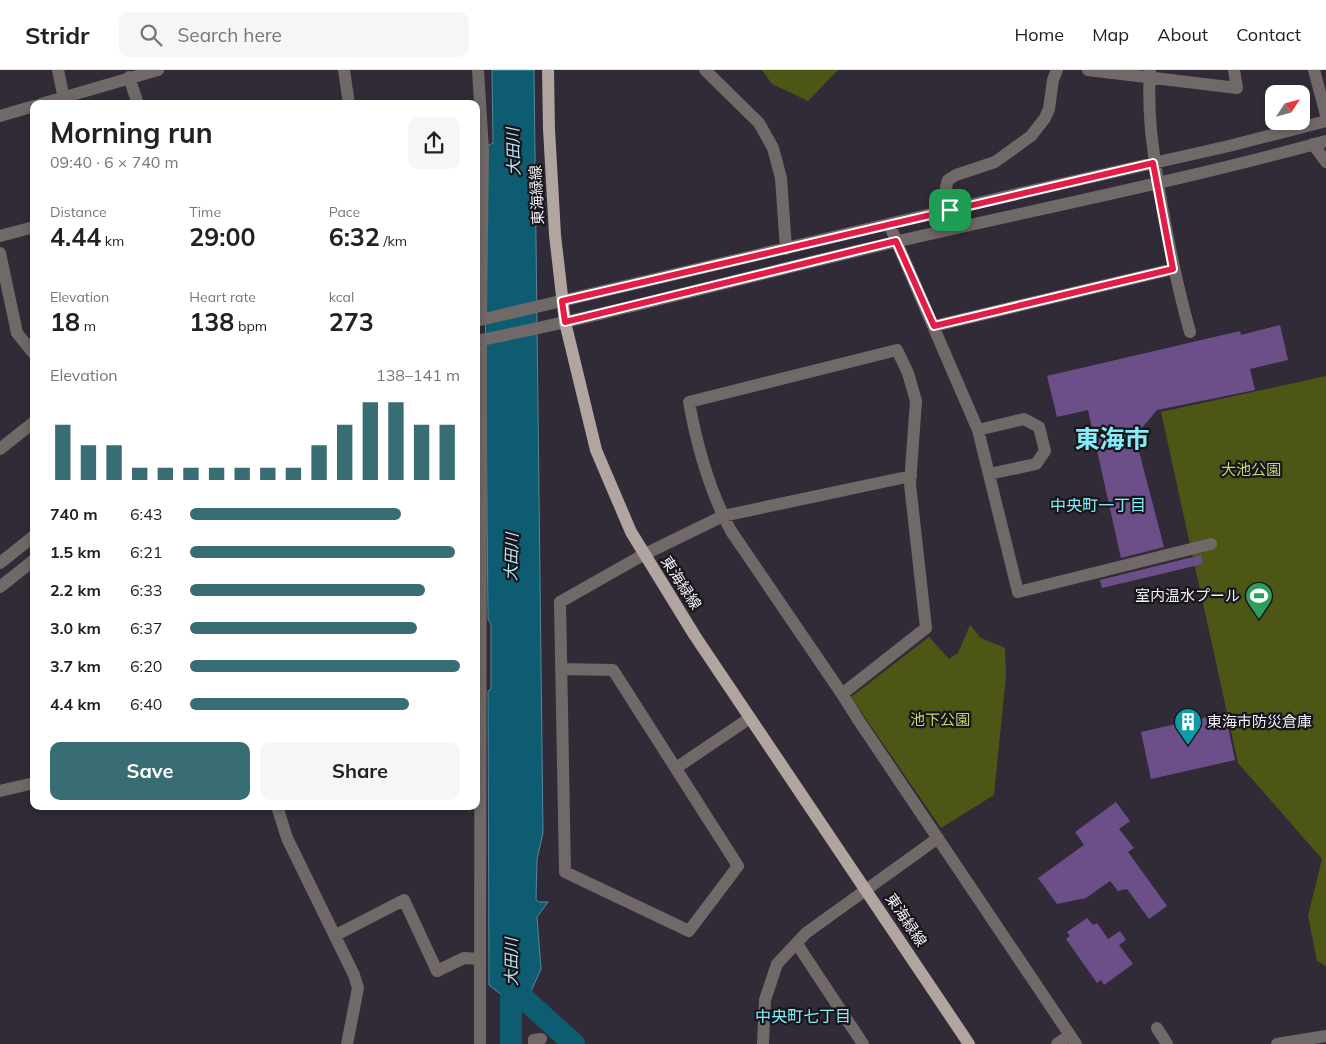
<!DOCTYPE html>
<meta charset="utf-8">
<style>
body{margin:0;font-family:Mulish,"Noto Sans JP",sans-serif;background:#f6f6f6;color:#222;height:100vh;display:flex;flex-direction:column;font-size:19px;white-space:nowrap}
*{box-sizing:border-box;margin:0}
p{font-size:16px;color:#767676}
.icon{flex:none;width:28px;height:28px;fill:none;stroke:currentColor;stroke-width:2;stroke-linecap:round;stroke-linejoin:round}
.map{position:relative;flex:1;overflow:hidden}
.panel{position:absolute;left:30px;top:30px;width:450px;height:710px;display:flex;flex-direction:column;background:#fff;border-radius:10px;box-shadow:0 2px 8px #0003}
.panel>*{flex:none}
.needle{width:32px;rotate:54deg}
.fabs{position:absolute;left:1265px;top:15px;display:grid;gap:10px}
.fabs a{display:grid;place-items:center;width:45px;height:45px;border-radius:10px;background:#fff;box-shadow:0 2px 8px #0003;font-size:25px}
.pin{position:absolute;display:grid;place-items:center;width:42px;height:42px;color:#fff;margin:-21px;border-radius:10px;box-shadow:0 2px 8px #0006}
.round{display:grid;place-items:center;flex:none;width:52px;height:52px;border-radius:10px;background:#f6f6f6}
.summary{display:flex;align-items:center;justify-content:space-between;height:85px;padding:0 20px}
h1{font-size:28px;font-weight:700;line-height:38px}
.stats{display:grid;grid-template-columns:repeat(3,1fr);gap:8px;height:85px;padding:5px 20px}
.stats div{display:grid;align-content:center}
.stats b{font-size:25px;font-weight:700}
.stats small{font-size:14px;font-weight:400}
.stats p{font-size:14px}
.chart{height:140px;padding:10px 20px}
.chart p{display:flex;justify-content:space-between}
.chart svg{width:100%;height:90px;margin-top:5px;stroke:#386e73;stroke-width:6}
.cta{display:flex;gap:10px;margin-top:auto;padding:10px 20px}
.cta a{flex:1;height:58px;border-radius:10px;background:#386e73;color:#fff;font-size:20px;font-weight:700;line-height:58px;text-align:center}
.cta a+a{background:#f6f6f6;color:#222}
ul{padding:0 20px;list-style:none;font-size:16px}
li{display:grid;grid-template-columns:80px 60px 1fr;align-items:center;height:38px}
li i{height:12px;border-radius:6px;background:#386e73}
header{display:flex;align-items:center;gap:30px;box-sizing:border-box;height:70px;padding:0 25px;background:#fff;border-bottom:1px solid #e0e0e0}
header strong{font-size:24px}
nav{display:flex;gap:28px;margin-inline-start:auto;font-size:18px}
.search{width:350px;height:45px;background:#f6f6f6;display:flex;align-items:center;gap:12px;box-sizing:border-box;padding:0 18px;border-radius:10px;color:#767676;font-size:19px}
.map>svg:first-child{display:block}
.green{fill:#4d5615}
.water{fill:#0e5c72;stroke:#53889a}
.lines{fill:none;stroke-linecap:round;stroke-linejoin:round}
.river{stroke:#0e5c72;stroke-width:22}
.building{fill:#6c4f89}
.minor{stroke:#706967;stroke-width:12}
.major{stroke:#b2a49f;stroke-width:12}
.route-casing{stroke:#fff;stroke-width:10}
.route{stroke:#e11d48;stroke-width:6}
.labels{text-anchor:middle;stroke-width:4.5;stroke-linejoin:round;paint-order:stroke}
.street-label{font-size:15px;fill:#f3eff7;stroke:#17151a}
.park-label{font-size:15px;fill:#c6d672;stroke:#17151a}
.poi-label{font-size:15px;fill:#f3eff7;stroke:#17151a;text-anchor:end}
.water-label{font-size:16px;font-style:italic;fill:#b8e4f4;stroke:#17151a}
.neighbourhood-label{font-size:16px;fill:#83eef9;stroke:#17151a}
.town-label{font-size:25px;font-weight:bold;fill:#83eef9;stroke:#17151a}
</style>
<header>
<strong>Stridr</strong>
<div class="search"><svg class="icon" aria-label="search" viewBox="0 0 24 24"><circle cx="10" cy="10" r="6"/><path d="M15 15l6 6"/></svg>Search here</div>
<nav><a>Home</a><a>Map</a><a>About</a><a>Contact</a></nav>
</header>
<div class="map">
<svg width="1326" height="974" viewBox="0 0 1326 974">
<rect width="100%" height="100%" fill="#312b37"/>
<path class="green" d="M 762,0 L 838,0 L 808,31 L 772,14 Z
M 1326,306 L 1326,896 L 1317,891 L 1308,846 L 1322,789 L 1238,693 L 1161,342 Z
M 970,555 L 981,568 L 1005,578 L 1006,606 L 994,725 L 941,758 L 851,627 L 929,567 L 949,589 L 958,583 Z"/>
<path class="water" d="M 492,0 L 534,0 L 543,763 L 537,789 L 536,830 L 539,832 L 548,832 L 537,847 L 541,899 L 522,941 L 489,915 L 488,621 L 491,619 L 491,554 L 488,549 L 485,199 L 487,76 L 493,73 Z"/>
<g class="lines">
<path class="river" d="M 511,917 L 574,974
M 511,974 L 511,903"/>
</g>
<path class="building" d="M 1280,255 L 1288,290 L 1250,299 L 1255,320 L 1157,340 L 1135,366 L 1164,477 L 1121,488 L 1088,340 L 1057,347 L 1047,306 L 1240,261 L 1241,265 Z
M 1201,485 L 1203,494 L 1102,518 L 1100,510 Z
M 1225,643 L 1235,690 L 1151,709 L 1141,662 Z
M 1116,732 L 1130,751 L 1119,759 L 1134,778 L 1128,782 L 1167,836 L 1149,849 L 1127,819 L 1118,821 L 1110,811 L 1086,828 L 1057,834 L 1038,808 L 1084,775 L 1075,762 Z
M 1087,848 L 1093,855 L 1097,853 L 1108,869 L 1120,861 L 1126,870 L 1119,875 L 1133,894 L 1104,915 L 1101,910 L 1097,913 L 1066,869 L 1070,866 L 1067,862 Z"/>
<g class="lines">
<path class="minor" d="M 58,0 L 65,34
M 344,0 L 349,34
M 478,0 L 483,80 L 481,250
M 705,0 L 759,53 L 773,78 L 781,108 L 786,179
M 1088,0 L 1237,18 L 1234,0
M 1150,0 C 1147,45 1153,80 1160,125 C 1168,171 1177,216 1190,262
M 1314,0 L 1326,45
M 129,7 L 138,34
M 41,34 L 158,0
M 0,46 L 34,36
M 1313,74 L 1326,92
M 950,140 L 946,117 L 948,110 L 956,105 L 995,92 L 1031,66 L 1045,48 L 1049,39 L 1053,10 L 1057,0
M 889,154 L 978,360 L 1018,522 L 1211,474
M 0,166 L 34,157
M 0,183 L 17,263 L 34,284
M 476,251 L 1012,125 L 1229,76 L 1326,51
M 934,256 L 1173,199
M 476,271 C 617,243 755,204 895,172 C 1038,139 1184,110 1326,71
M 978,360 L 1024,349 L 1039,357 L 1045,381 L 1036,394 L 989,404
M 0,379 L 34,352
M 0,493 L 34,466
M 0,517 L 34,490
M 562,599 L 613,600 L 738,796 L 689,861 L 565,802 L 560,532 L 643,485 L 723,446 L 911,406
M 842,624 L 926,558 L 910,414 L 916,331 L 908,303 L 897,280 L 689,332 C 697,376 710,422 731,461 L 842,624 L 859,651 L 1076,974
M 676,698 L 750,648
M 0,721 L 34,713
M 277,736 L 287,768 L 354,905 L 358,918 L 347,974
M 336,865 L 404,830 L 437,901 L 464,888 L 480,889
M 797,874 L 863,974
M 1157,958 L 1167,974
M 480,974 L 481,270
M 534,974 L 534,970 L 541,969
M 763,974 L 765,930 L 777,894 L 806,863 L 938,768
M 1057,974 L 1070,965
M 1277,974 L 1326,966"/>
<path class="major" d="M 548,0 L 549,59 L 555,165 L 565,252 L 596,380 L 631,462 L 695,566 L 969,974"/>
</g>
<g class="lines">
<defs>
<path id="route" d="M 1153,93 L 1173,199 L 934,256 L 896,171 L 565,252 L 562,231 Z"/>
</defs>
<use href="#route" class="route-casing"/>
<use href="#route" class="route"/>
</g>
<defs>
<symbol id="stadium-pin" viewBox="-11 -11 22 30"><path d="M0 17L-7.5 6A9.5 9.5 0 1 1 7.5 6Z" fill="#2e9e5b" stroke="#17151a"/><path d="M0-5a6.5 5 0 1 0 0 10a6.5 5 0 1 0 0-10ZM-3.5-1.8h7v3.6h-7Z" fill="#fff"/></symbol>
<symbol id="building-pin" viewBox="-11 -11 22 30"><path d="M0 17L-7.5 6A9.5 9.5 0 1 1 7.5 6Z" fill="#0f9aa8" stroke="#17151a"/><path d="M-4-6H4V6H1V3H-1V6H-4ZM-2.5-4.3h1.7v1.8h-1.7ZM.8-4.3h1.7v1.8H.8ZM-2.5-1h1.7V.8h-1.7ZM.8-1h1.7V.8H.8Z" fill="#fff"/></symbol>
</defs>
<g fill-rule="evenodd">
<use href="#stadium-pin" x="1243" y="510" width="32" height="43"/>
<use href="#building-pin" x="1172" y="636" width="32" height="43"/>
</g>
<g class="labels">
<g class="street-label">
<text transform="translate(537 125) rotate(-93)" y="5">東海緑線</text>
<text transform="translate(681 513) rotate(57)" y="5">東海緑線</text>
<text transform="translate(906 850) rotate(56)" y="5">東海緑線</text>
</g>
<g class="park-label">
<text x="1251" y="405">大池公園</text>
<text x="940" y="655">池下公園</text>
</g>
<g class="poi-label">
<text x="1240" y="531">室内温水プール</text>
<text x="1207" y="657" text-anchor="start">東海市防災倉庫</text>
</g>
<g class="water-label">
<text transform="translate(513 82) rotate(-92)" y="6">大田川</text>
<text transform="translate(511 487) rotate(-88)" y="6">大田川</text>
<text transform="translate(511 892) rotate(-90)" y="6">大田川</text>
</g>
<g class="neighbourhood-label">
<text x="1098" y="441">中央町一丁目</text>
<text x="803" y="952">中央町七丁目</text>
</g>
<g class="town-label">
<text x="1112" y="378">東海市</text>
</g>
</g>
</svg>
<div class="fabs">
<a><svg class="needle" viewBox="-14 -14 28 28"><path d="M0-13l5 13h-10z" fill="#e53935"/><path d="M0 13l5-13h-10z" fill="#767676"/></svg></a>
</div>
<div class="pin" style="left:950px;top:140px;background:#1e9e55"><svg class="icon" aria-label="arrive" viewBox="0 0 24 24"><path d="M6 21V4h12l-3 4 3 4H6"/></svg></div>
<section class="panel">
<div class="summary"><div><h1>Morning run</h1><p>09:40 · 6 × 740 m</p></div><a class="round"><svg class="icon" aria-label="share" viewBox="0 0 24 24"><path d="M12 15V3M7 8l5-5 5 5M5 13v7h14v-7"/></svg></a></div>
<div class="stats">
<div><p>Distance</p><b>4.44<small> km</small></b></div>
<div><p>Time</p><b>29:00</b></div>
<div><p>Pace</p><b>6:32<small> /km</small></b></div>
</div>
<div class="stats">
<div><p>Elevation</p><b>18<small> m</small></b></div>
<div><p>Heart rate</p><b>138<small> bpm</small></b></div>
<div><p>kcal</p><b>273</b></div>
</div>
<div class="chart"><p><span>Elevation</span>138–141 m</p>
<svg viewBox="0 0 160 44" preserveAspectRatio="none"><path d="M5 44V17M15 44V27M25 44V27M35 44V38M45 44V38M55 44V38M65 44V38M75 44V38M85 44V38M95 44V38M105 44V27M115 44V17M125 44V6M135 44V6M145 44V17M155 44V17"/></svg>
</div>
<ul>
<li><b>740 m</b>6:43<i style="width:78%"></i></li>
<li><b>1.5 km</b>6:21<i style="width:98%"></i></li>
<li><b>2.2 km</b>6:33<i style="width:87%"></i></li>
<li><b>3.0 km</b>6:37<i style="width:84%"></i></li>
<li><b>3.7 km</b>6:20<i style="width:100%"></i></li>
<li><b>4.4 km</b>6:40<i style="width:81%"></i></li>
</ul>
<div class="cta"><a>Save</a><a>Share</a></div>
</section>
</div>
